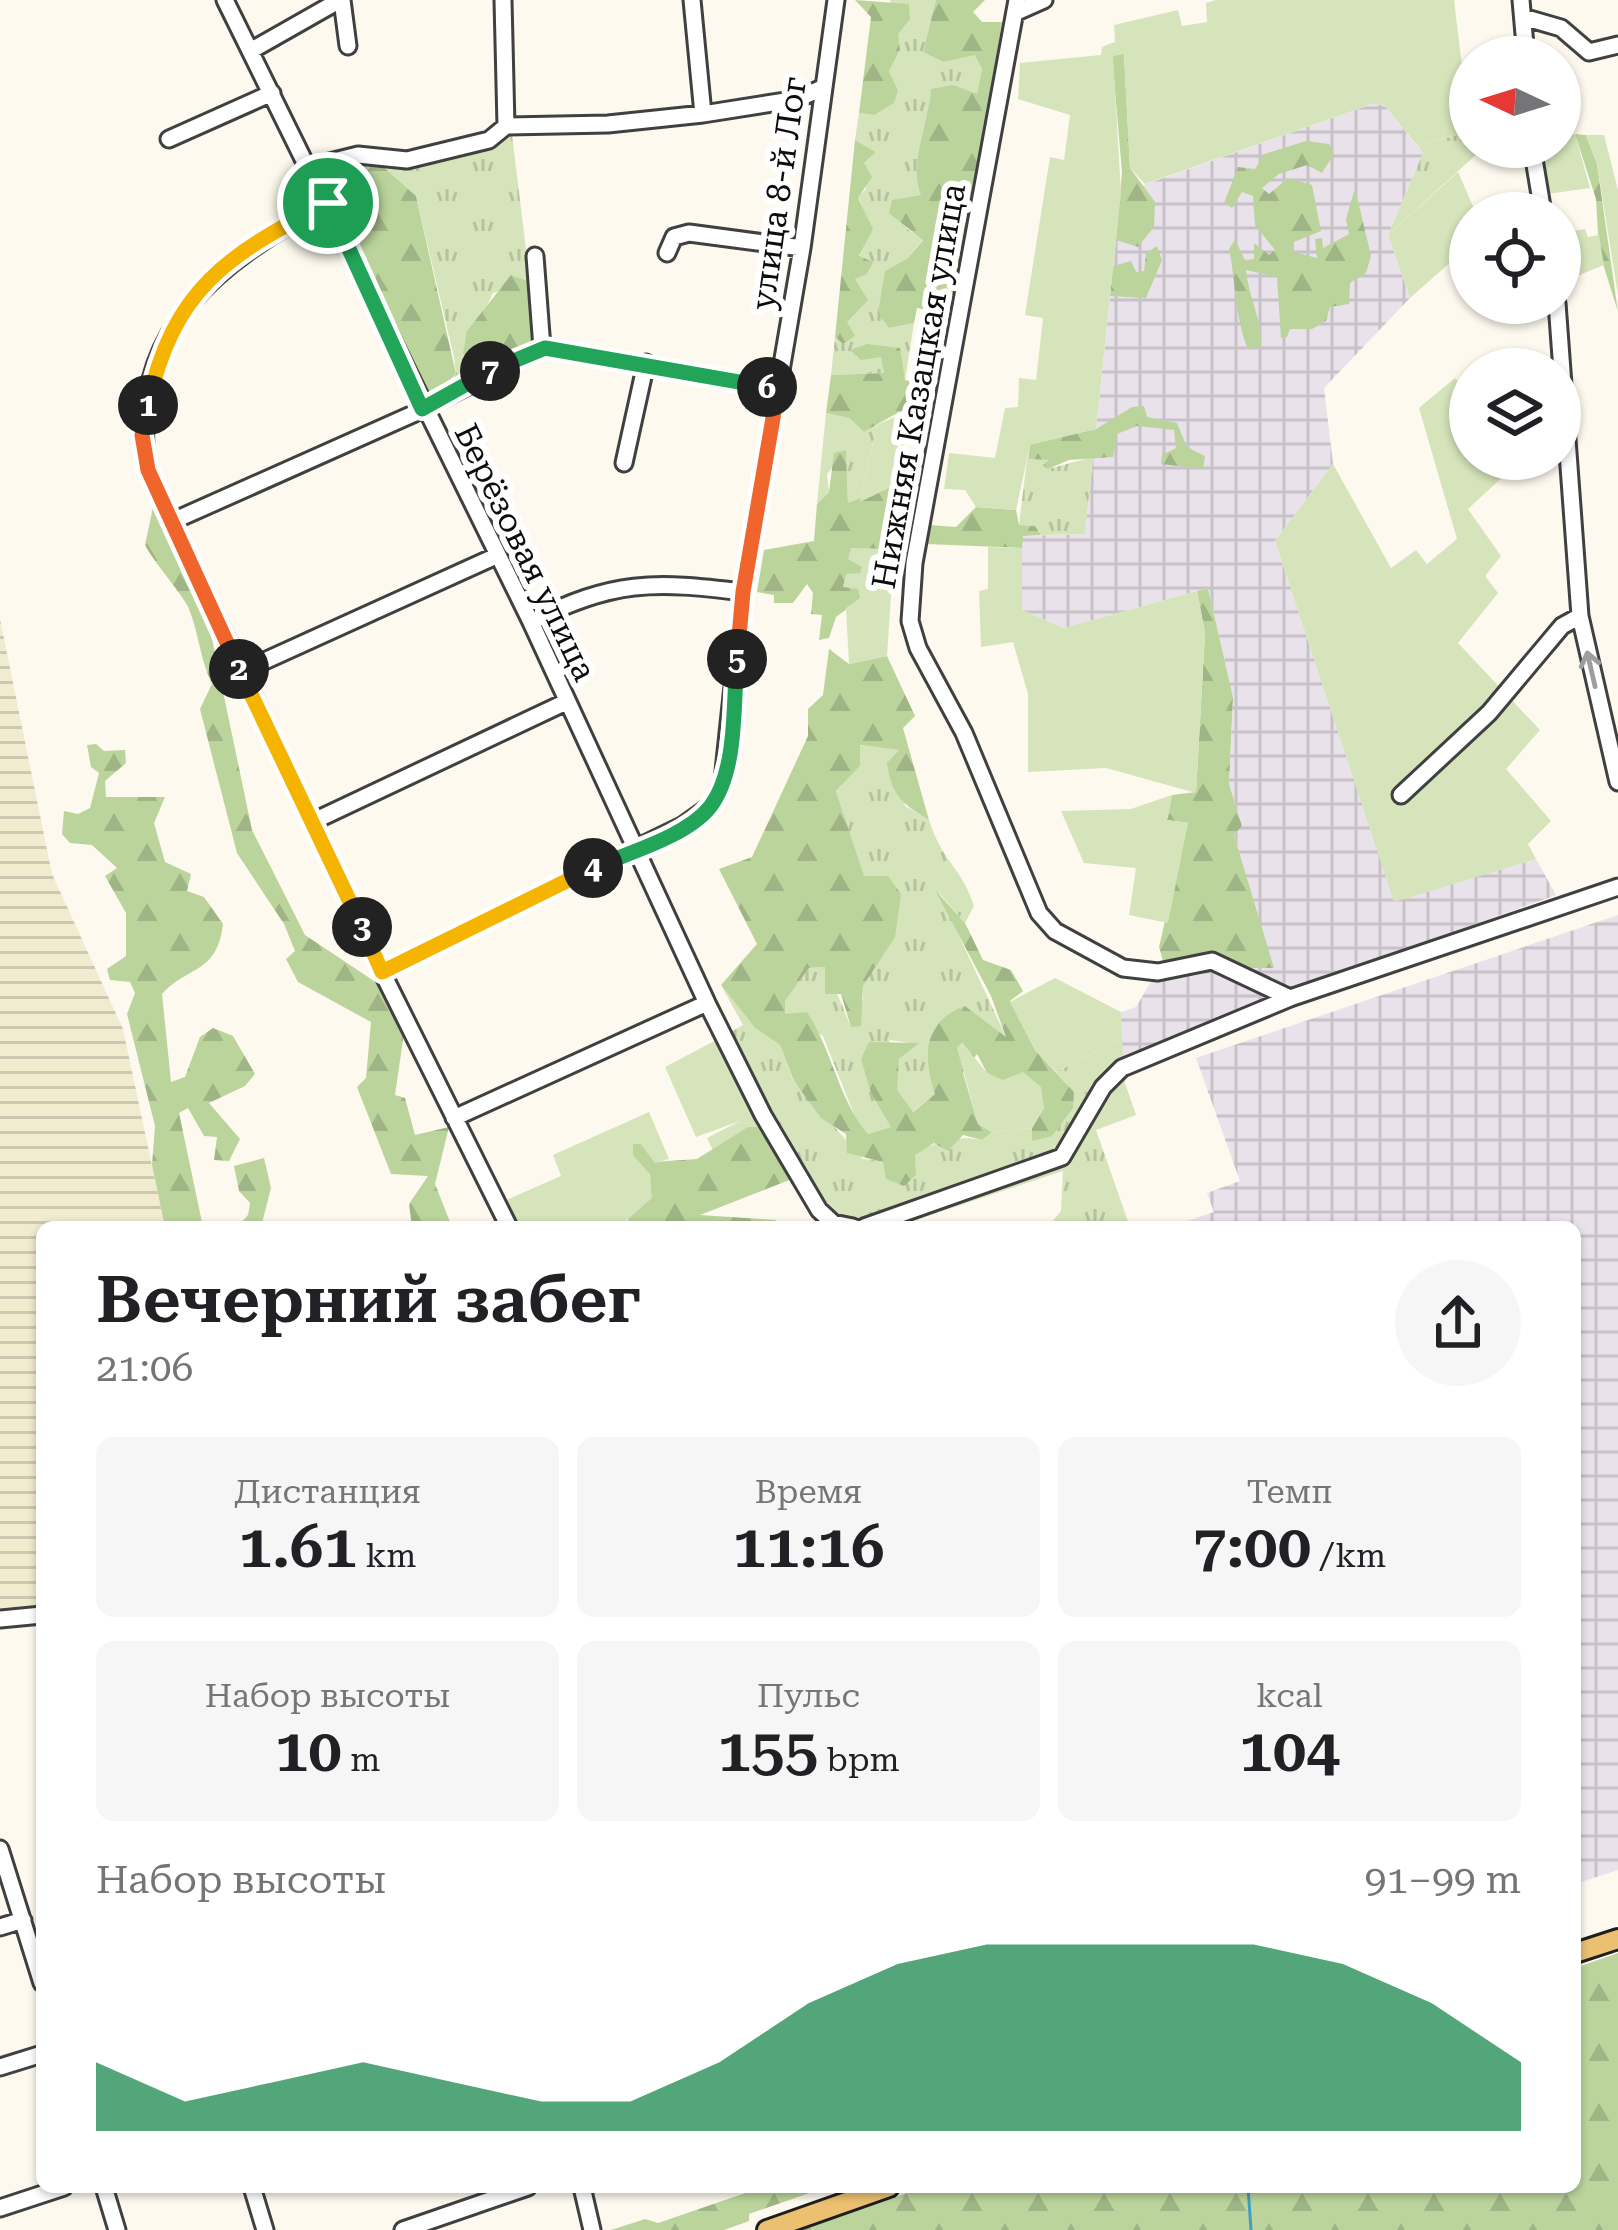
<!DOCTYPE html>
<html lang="ru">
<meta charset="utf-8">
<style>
body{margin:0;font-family:"Roboto Serif",serif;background:#f6f6f6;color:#202124;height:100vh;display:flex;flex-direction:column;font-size:45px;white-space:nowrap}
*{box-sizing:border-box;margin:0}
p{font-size:39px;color:#757577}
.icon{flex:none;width:66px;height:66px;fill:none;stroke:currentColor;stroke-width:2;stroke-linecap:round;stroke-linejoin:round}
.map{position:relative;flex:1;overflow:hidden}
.panel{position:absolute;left:36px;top:1221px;width:1545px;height:972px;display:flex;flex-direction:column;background:#fff;border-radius:18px;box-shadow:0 3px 9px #0004}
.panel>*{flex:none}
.needle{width:78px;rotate:274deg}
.buttons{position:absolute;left:1449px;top:36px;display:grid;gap:24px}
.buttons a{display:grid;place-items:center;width:132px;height:132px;border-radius:50%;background:#fff;box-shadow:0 3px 9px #0004;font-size:60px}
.pin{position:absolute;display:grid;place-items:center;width:102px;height:102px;color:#fff;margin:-51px;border:6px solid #fff;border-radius:50%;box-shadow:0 3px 12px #0007}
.km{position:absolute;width:60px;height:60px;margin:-30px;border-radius:50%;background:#222;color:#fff;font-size:33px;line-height:60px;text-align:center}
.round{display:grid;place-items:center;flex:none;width:126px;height:126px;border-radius:63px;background:#f6f6f6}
.headline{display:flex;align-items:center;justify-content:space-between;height:204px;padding:0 60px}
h1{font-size:66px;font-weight:600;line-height:90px}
.figures{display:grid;grid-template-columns:repeat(3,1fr);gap:18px;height:204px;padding:12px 60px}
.figures div{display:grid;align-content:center;border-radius:18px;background:#f6f6f6;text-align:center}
.figures b{font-size:60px;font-weight:600}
.figures small{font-size:33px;font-weight:400}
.figures p{font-size:33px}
.chart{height:336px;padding:24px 60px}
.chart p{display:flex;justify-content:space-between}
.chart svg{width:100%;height:216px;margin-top:12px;fill:#0b8043;opacity:.7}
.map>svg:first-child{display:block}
.industrial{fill:url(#industrial-grid)}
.farmland{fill:url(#farmland-rules)}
.grass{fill:url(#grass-tufts)}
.forest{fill:url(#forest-firs)}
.park{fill:#d5e4bb}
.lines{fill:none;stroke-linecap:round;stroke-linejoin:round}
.stream{stroke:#469cc0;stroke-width:3}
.minor-casing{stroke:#404040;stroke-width:21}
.major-casing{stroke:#1e1e1e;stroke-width:24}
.minor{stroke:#fff;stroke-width:15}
.major{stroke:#ebc070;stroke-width:18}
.oneway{stroke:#9e9e9e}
.split-1-casing{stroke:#fff;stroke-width:24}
.split-2-casing{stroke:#fff;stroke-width:24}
.split-3-casing{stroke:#fff;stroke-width:24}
.split-4-casing{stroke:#fff;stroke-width:24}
.split-5-casing{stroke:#fff;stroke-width:24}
.split-6-casing{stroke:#fff;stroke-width:24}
.split-7-casing{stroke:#fff;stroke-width:24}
.split-8-casing{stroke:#fff;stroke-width:24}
.split-1{stroke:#f5b400;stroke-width:15}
.split-2{stroke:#f0652b;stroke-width:15}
.split-3{stroke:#f5b400;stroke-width:15}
.split-4{stroke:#f5b400;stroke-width:15}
.split-5{stroke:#22a559;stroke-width:15}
.split-6{stroke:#f0652b;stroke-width:15}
.split-7{stroke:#22a559;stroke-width:15}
.split-8{stroke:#22a559;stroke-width:15}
.labels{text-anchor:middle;stroke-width:12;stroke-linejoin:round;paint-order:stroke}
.street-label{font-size:33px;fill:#0d0d0d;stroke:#fff}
</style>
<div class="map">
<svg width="1618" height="2230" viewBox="0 0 1618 2230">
<defs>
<pattern id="industrial-grid" width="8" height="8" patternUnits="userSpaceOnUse" patternTransform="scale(3)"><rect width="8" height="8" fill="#e9e2eb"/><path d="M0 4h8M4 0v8" fill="none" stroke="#c7c1c8"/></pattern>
<pattern id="farmland-rules" width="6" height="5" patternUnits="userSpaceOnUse" patternTransform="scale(3)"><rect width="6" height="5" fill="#f1ebd0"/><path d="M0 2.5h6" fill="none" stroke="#cdc8b1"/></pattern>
<pattern id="grass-tufts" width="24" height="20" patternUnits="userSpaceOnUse" patternTransform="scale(3)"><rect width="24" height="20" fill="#d5e4bb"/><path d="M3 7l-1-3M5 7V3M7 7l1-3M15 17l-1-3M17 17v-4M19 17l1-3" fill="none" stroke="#b6c2a0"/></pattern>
<pattern id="forest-firs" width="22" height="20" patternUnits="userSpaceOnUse" patternTransform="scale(3)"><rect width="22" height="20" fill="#bbd49c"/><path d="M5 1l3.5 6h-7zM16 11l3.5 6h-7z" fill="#a0b585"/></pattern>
</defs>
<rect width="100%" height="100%" fill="#fdf9ee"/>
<path class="industrial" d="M 1372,104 L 1384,105 L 1423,153 L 1388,235 L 1410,298 L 1324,388 L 1333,464 L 1275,541 L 1394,901 L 1536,859 L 1556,895 L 1286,992 L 1122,1064 L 1121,1012 L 1136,1007 L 1163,961 L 1211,950 L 1249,968 L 1273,967 L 1234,835 L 1242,826 L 1229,784 L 1233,697 L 1208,588 L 1064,628 L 1022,610 L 1022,536 L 1085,534 L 1121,193 Z
M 1618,915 L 1618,1870 L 1575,1884 L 1575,1227 L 1170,1227 L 1214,1212 L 1207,1193 L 1240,1181 L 1196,1058 Z"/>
<path class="farmland" d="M 0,619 L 52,874 L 123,1029 L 165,1227 L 42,1227 L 42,1607 L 0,1620 Z"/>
<path class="grass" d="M 890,0 L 936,0 L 923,52 L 943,62 L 975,54 L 982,69 L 978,95 L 931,89 L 922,196 L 906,228 L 923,239 L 908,258 L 885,271 L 889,328 L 914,323 L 905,380 L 901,370 L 882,357 L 884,373 L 831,375 L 835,337 L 843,344 L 855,279 L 872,263 L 859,257 L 872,229 L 858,197 L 866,189 L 864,163 L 876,152 L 855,140 L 859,113 L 874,115 L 898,90 L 889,71 L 900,50 Z
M 1470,132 L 1470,147 L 1479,152 L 1388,235 L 1423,153 L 1417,145 Z
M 512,135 L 530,282 L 493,293 L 482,316 L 467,331 L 478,361 L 498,360 L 449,385 L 456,374 L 454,357 L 416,196 L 378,162 L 476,149 Z
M 826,413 L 849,418 L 864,432 L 877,425 L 860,502 L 848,503 L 846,451 L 827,474 L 829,492 L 817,504 Z
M 1093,457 L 1085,534 L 1041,535 L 1035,526 L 1019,525 L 1027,459 L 1052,460 L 1048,469 Z
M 859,745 L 900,750 L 905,806 L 929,820 C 942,862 961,866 974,906 L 965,923 L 939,893 L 1007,1039 L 965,1006 L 935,1094 L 912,1112 L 896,1090 L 899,1059 L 917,1044 L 890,1040 L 871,1093 L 892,1127 L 868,1134 L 857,1122 L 823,1036 L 785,1015 L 785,1001 L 809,968 L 826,967 L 851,1027 L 863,1000 L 864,877 L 836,791 L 860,766 Z
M 721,985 L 755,1028 L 780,1045 L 794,1082 L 863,1159 C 911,1165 938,1130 982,1140 L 992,1132 L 1032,1128 L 1033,1141 L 1074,1092 L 1056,1072 L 1122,1038 L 1125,1083 L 1136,1115 L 1096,1130 L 1130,1227 L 1048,1227 L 1061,1211 L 1063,1171 L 894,1227 L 837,1227 L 792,1179 L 726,1143 L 713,1150 L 707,1138 L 740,1121 L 722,1037 L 743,1025 Z"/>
<path class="forest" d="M 855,0 L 909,4 L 910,19 L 898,34 L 900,50 L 889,71 L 898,90 L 894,103 L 874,115 L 859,113 L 871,17 Z
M 936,0 L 985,0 L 973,12 L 982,22 L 1002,22 L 953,315 L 917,308 L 914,323 L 889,328 L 878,313 L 885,271 L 908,258 L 923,240 L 889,213 L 892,200 L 921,195 C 908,164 929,124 931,89 L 953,85 L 977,94 L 982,69 L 975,55 L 943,62 L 923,52 Z
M 1124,53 L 1130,168 L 1155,202 L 1154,227 L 1138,247 L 1116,240 L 1122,172 L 1112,56 Z
M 1575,134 L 1586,135 L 1597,164 L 1618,312 L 1599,251 L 1596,199 Z
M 855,140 L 876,152 L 864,163 L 872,177 L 858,198 L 873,229 L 859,256 L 873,262 L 867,274 L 855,279 L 868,300 L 847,322 L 855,336 L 843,344 L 835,337 Z
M 1306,141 L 1329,144 L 1334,154 L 1322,173 L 1307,165 L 1279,174 L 1262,188 L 1269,194 L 1288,178 L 1312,185 L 1321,231 L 1294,242 L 1294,252 L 1317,258 L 1315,239 L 1322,238 L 1323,248 L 1349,234 L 1346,219 L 1355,188 L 1371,256 L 1366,273 L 1350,283 L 1349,304 L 1330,307 L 1326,321 L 1312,329 L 1290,329 L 1287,337 L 1281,338 L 1277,277 L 1246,270 C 1249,299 1262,318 1261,347 L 1248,349 C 1235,318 1236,283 1229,249 L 1235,240 L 1245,260 L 1254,259 L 1254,243 L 1269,255 L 1275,250 L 1255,225 L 1253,196 L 1242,192 L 1232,208 L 1224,203 L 1238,167 L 1255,169 L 1264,154 Z
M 326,162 L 378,162 L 416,196 L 456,374 L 428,401 L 319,167 Z
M 1157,246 L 1162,260 L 1146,298 L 1110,296 L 1113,266 L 1131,261 L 1136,272 L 1144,271 L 1146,253 Z
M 511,275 L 530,282 L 537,335 L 531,348 L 478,361 L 463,354 L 467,331 Z
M 867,344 L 900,348 L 905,380 L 925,384 L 923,407 L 899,412 L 864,432 L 849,418 L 826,413 L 831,375 L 884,373 L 881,357 L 861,360 L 850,350 Z
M 1144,406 L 1147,417 L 1177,423 L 1187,447 L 1205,456 L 1203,469 L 1161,464 L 1162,455 L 1176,448 L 1174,430 L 1137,426 L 1117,434 L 1113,457 L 1069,460 L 1048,469 L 1043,465 L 1049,460 L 1028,459 L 1030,444 L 1096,429 L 1132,407 Z
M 846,450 L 848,503 L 895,485 L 897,496 L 920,494 L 915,524 L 896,530 L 894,549 L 869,552 L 862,566 L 860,599 L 836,617 L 829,638 L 819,640 L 822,615 L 811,614 L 813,593 L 807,584 L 793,603 L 774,603 L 774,595 L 757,592 L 764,550 L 814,541 L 817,504 L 829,492 L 834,453 Z
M 156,493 L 203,596 L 252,830 L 305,935 L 380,985 L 406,1019 L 395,1095 L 405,1098 L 415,1135 L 449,1127 L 435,1184 L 452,1227 L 412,1227 L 409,1204 L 428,1176 L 391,1174 L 357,1087 L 366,1078 L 371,1022 L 298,982 L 286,959 L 295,951 L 284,924 L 237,853 L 200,709 L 212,684 C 200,659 199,634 189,609 C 184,596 155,564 145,545 Z
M 976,507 L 1016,510 L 1019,525 L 1035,526 L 1041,535 L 1023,536 L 1022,548 L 927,544 L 929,525 L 956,527 Z
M 1208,588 L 1233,697 L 1229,784 L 1242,826 L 1234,835 L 1274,968 L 1249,968 L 1211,951 L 1163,961 L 1159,947 L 1188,823 L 1167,820 L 1172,795 L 1196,792 L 1205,633 L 1197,591 Z
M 829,649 L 849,664 L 887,656 L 915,716 L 903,728 L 929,820 C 902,804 891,794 887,763 L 899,750 L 860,745 L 860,766 L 836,791 L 864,876 L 888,876 L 901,894 L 895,937 L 863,986 L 861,1026 L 851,1027 L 841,994 L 825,994 L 825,967 L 809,968 L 785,1001 L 785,1014 L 807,1012 C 832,1050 839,1101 868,1134 L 891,1127 L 871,1093 L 861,1059 L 869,1042 L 919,1043 L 899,1059 L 897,1090 L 913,1112 L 935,1094 C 923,1056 922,1022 965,1006 L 1006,1037 L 991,996 L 935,890 L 965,923 L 983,960 L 1011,970 L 1023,991 L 1010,1001 L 1035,1050 L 1074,1092 L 1073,1108 L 1052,1136 L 1032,1141 L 1032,1128 L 1044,1108 L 987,1073 L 977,1054 L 963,1073 L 978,1124 L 992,1132 L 982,1140 L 963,1135 L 948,1151 L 934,1143 L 915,1155 L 916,1175 L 904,1186 L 886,1179 L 883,1162 L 847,1153 L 846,1134 L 821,1118 L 794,1081 L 780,1045 L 755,1028 L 721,985 L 757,944 L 719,869 L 752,857 L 808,736 L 808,709 L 823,695 Z
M 96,744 L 104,751 L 125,750 L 126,763 L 105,781 L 106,797 L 165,797 L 154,823 L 165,862 L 191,874 L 187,891 L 204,897 L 223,924 C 217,974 189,965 162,994 L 171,1082 L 185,1077 L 200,1037 L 213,1028 L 233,1036 L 255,1074 L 245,1086 L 209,1103 L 240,1139 L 229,1161 L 214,1160 L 217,1137 L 204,1136 L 188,1108 L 179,1113 L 203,1227 L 165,1227 L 152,1165 L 155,1126 L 127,1014 L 135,993 L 130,982 L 110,980 L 107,969 L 126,956 L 126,913 L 105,876 L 117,868 L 92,845 L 70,843 L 62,834 L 64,811 L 78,814 L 90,808 L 99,773 L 91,767 L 87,745 Z
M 748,1127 L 767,1127 L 792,1179 L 700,1215 L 776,1220 L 778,1227 L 619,1227 L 628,1222 L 633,1144 L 641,1144 L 655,1162 L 697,1159 Z
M 264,1158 L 271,1188 L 261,1227 L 237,1227 L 248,1215 L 250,1203 L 239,1191 L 234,1166 Z
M 1618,1953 L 1618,2230 L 802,2230 L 924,2187 L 1575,2187 L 1575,1968 Z
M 763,2187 L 827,2187 L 749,2214 L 749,2221 L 724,2230 L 611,2230 L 645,2219 L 658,2223 Z"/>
<path class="park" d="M 1216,0 L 1454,0 L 1470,132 L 1417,145 L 1384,105 L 1372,104 L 1145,184 L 1130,168 L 1124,54 L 1113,56 L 1121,193 L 1096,429 L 1030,445 L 1016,510 L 976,507 L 965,490 L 944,489 L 949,453 L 995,458 L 1005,408 L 1018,407 L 1019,378 L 1036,380 L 1043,318 L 1025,315 L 1050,157 L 1064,160 L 1070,115 L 1018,99 L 1020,63 L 1101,55 L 1102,47 L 1115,42 L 1114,25 L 1178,10 L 1182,26 L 1207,22 L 1206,3 Z
M 1560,134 L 1575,134 L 1590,188 L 1547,194 L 1542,147 L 1560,147 Z
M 1586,135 L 1604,135 L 1618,190 L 1618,295 L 1597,164 Z
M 1458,172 L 1476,213 L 1470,213 L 1470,245 L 1410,298 L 1388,235 Z
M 1585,229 L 1588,237 L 1599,235 L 1604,265 L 1560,283 L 1560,233 Z
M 1455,378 L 1470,396 L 1470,459 L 1521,460 L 1468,509 L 1501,556 L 1485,576 L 1498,593 L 1458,643 L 1540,730 L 1506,769 L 1551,821 L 1528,844 L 1536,859 L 1394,902 L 1275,541 L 1333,464 L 1391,568 L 1416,550 L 1427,564 L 1457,539 L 1419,408 Z
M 910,410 L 895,485 L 860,502 L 877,425 Z
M 988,547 L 1022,548 L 1022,610 L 1064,628 L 1197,591 L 1205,633 L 1196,793 L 1106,768 L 1028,772 L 1028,694 L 1013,642 L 981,647 L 979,591 L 988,589 Z
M 851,548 L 894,549 L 887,656 L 849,664 L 846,608 L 860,598 L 858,589 L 843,587 L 846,574 L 860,573 L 862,567 L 848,559 Z
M 1172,795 L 1167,820 L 1188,823 L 1168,923 L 1129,915 L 1136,868 L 1084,863 L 1061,811 L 1131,809 Z
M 1055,978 L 1121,1012 L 1122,1038 L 1056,1072 L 1035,1050 L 1010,1002 Z
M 722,1037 L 753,1098 L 740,1121 L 696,1137 L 665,1067 Z
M 962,1042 L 987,1073 L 1003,1080 L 1023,1072 L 1041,1087 L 1044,1108 L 1032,1128 L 992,1132 L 978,1124 L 957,1048 Z
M 649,1112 L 669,1159 L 655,1163 L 641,1144 L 633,1144 L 633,1155 L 650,1174 L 652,1198 L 619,1227 L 518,1227 L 506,1200 L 561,1176 L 553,1155 Z"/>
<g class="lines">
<path class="stream" d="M 1248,2187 L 1251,2230"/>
<defs>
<path id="minor" d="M 225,0 L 531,622 L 707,1003 L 763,1115 L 819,1210 L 833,1223 L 853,1227
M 342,0 L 348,46
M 503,0 L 506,126
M 692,0 L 703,114
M 1017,0 L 914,563 L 910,621 L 918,648 L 964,733 L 1039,913 L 1055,931 L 1123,968 L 1158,972 L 1212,961 L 1290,998 L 1618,887
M 1521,0 L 1526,57
M 1017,12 L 1044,0
M 1523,17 L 1561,28 L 1589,52 L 1618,45
M 252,50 L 340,0
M 169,139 L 272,93
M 1532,147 L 1543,213
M 310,167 L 358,155 L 407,160 L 489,140 L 506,126 L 608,124 L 703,114 L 798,99 L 824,87
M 328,204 C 219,259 125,333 148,470 L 382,972 L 509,1227
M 667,253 L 674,237 L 689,233 L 802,248
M 535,256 L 542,348
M 1557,303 L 1580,616 L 1618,782
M 624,463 L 646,363
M 173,521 L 413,414 L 542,348 L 779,389
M 531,622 C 612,580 654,581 743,592
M 240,672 L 496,556
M 1401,795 L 1489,713 L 1562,626 L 1580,616
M 314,821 L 566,702
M 382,972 L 682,826 L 713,804 L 723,780 L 743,592 L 802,248 L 836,0
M 454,1118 L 707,1003
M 864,1227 L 1062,1157 L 1103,1087 L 1122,1068 L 1290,998
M 0,1619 L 42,1615
M 0,1849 L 42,1983
M 0,1927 L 23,1920
M 0,2067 L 42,2054
M 104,2187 L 117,2230
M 252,2187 L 265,2230
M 582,2187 L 592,2230
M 0,2208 L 64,2187
M 403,2230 L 528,2187"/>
<path id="major" d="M 1575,1953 L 1618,1939
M 767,2230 L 889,2187"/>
</defs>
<use href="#minor" class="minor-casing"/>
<use href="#major" class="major-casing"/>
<use href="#minor" class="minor"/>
<use href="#major" class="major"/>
</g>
<defs><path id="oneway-shaft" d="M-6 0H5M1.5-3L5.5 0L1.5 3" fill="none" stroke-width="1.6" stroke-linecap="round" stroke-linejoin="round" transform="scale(3)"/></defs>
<use class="oneway" href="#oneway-shaft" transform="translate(1591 669) rotate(-103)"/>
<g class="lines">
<defs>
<path id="split-1" d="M 148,405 C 173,289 227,255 328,203"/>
<path id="split-2" d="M 148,405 L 142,435 L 148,470 L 239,669"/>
<path id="split-3" d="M 239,669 L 362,927"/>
<path id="split-4" d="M 362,927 L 382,972 L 593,868"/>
<path id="split-5" d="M 593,868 C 627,853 686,837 710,807 C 738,771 733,702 737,659"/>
<path id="split-6" d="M 737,659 L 743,592 L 778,389 L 767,387"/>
<path id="split-7" d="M 490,371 L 545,348 L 767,387"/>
<path id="split-8" d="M 328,203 L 422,409 L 490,371"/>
</defs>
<use href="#split-1" class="split-1-casing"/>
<use href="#split-2" class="split-2-casing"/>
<use href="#split-3" class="split-3-casing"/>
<use href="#split-4" class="split-4-casing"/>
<use href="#split-5" class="split-5-casing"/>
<use href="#split-6" class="split-6-casing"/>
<use href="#split-7" class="split-7-casing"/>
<use href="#split-8" class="split-8-casing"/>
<use href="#split-1" class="split-1"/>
<use href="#split-2" class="split-2"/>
<use href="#split-3" class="split-3"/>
<use href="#split-4" class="split-4"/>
<use href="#split-5" class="split-5"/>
<use href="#split-6" class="split-6"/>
<use href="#split-7" class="split-7"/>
<use href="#split-8" class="split-8"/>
</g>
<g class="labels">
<g class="street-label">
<text transform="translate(778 193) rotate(-82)" y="12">улица 8-й Лог</text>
<text transform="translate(918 386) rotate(-80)" y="12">Нижняя Казацкая улица</text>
<text transform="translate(526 552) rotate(64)" y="12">Берёзовая улица</text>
</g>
</g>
</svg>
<div class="buttons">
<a><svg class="needle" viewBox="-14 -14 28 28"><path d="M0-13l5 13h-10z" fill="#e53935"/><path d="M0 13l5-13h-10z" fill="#757577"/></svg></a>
<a><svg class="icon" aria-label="locate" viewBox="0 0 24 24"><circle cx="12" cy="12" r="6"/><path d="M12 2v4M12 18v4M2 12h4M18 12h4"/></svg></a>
<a><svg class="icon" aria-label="layers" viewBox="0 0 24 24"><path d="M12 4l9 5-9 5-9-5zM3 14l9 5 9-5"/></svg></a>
</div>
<div class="pin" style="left:328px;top:203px;background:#1e9e55"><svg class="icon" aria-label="arrive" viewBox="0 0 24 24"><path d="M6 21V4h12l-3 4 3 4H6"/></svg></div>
<b class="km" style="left:148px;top:405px">1</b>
<b class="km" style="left:239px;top:669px">2</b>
<b class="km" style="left:362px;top:927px">3</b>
<b class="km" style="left:593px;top:868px">4</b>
<b class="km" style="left:737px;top:659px">5</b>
<b class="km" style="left:767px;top:387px">6</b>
<b class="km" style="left:490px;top:371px">7</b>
<section class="panel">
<div class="headline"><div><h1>Вечерний забег</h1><p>21:06</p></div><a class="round"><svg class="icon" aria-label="share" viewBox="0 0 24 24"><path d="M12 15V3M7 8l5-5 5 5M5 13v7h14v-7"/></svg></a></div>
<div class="figures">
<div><p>Дистанция</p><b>1.61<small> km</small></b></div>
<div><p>Время</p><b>11:16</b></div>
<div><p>Темп</p><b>7:00<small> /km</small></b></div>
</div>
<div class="figures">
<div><p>Набор высоты</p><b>10<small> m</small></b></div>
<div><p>Пульс</p><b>155<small> bpm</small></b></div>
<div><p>kcal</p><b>104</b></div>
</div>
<div class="chart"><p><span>Набор высоты</span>91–99 m</p>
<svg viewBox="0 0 160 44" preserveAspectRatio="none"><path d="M0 44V30L10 38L20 34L30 30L40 34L50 38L60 38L70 30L80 18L90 10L100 6L110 6L120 6L130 6L140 10L150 18L160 30V44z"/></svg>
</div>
</section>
</div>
